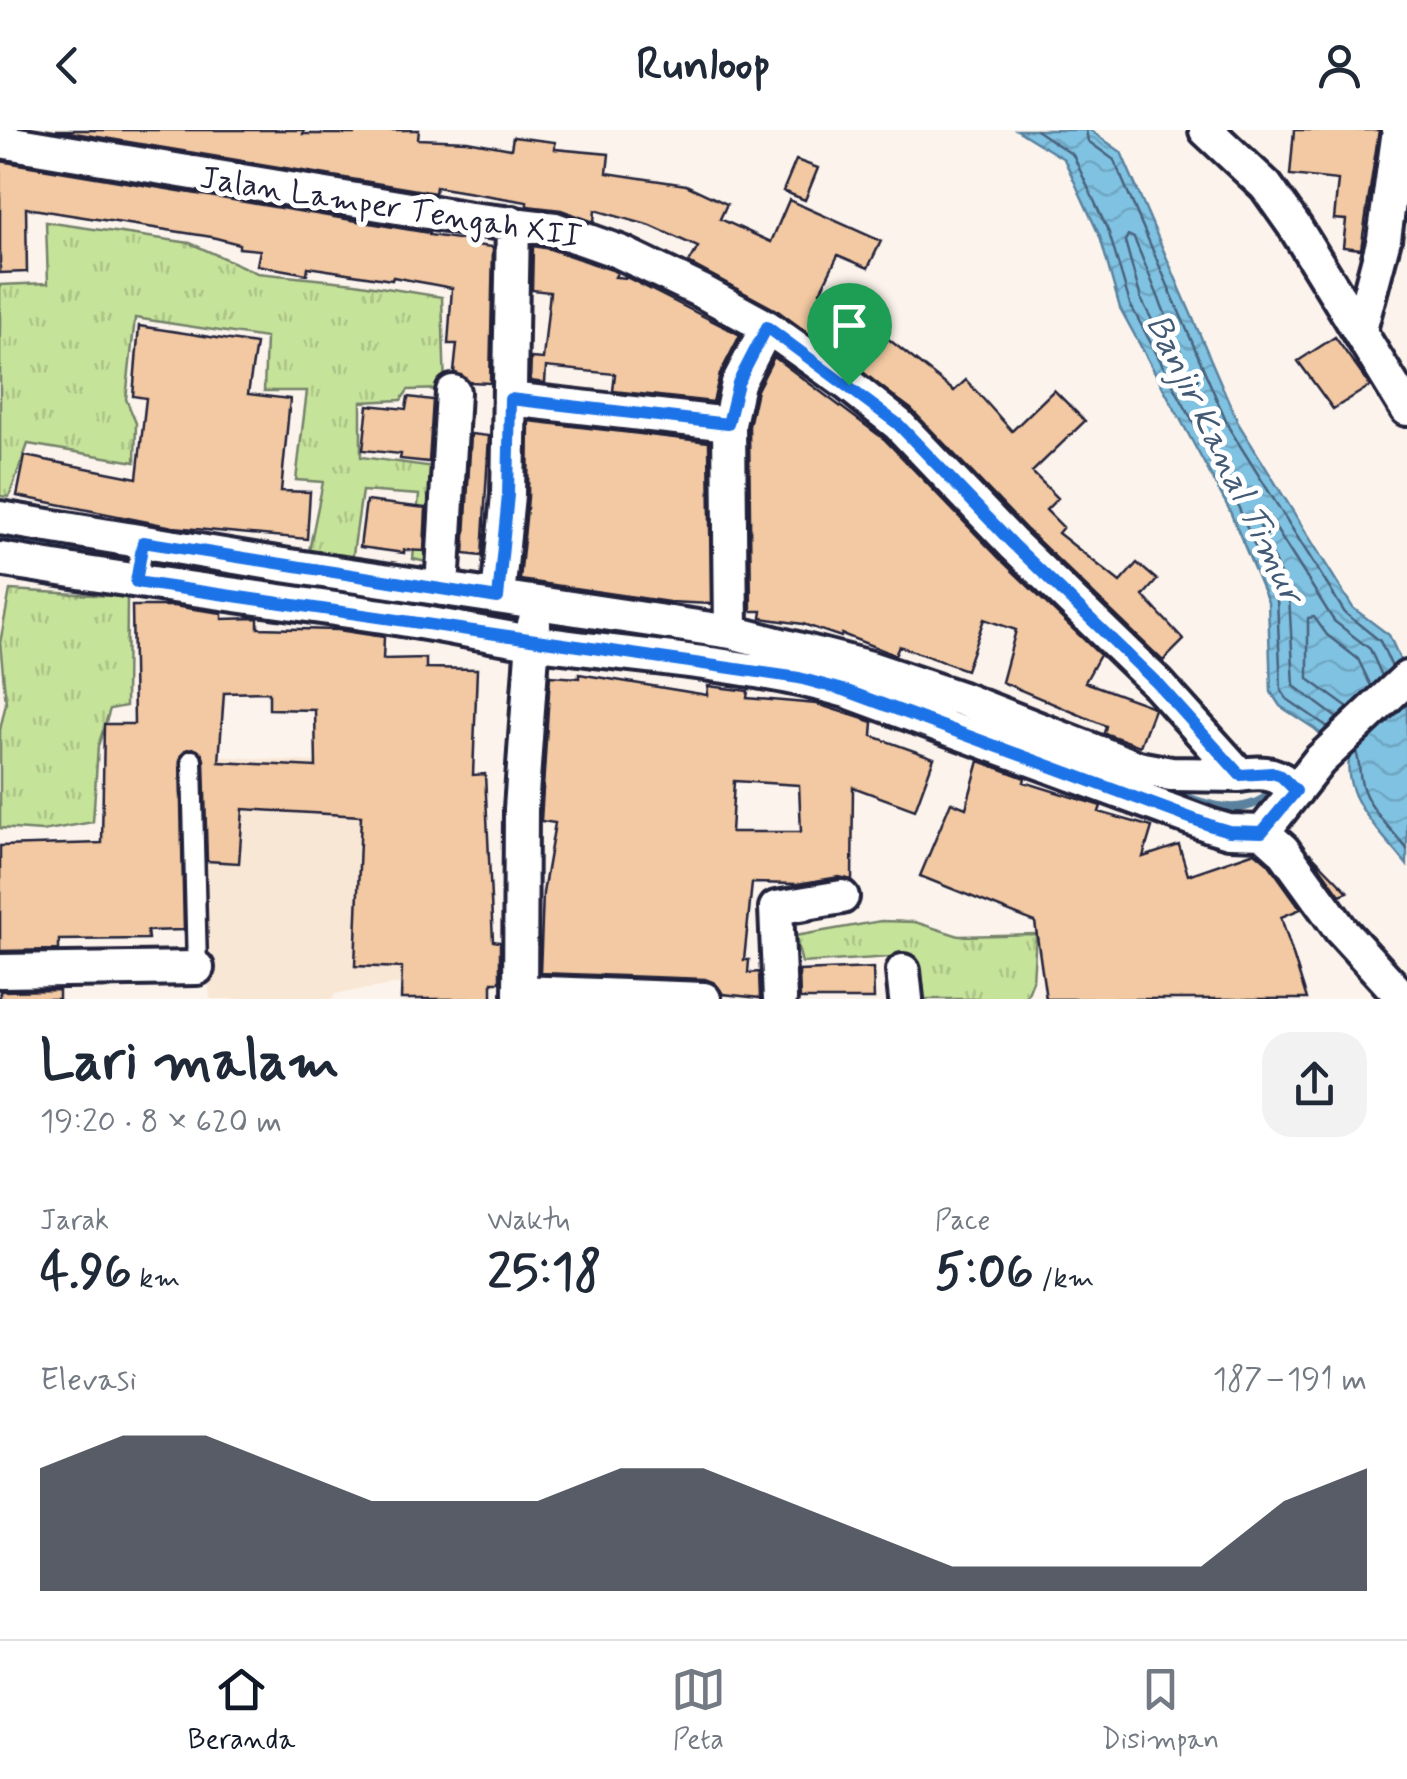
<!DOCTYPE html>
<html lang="id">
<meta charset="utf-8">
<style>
body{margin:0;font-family:Mynerve,sans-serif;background:#f2f2f3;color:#1f2937;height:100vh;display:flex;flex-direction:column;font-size:38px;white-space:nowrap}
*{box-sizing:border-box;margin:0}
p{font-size:32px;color:#747a83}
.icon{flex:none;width:55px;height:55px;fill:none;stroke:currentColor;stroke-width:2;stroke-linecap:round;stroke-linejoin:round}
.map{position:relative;height:869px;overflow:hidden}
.sheet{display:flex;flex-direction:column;background:#fff;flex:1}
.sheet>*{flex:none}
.pin{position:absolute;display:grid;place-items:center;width:85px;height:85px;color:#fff;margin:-102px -42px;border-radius:50% 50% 50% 0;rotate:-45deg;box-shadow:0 0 10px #0007}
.pin .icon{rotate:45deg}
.round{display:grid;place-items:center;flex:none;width:105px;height:105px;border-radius:30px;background:#f2f2f3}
.headline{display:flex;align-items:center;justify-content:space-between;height:170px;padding:0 40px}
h1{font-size:55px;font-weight:700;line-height:75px}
.metrics{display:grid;grid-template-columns:repeat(3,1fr);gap:15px;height:170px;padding:10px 40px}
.metrics div{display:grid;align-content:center}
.metrics b{font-size:50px;font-weight:700}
.metrics small{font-size:28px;font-weight:400}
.metrics p{font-size:28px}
.chart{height:280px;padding:20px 40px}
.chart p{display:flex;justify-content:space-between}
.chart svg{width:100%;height:180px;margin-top:10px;fill:#111827;opacity:.7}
header{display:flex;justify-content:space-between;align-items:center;height:130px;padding:0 40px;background:#fff;font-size:45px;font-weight:700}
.tab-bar{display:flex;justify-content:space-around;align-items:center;height:140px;border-top:2px solid #e0e1e3;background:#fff;font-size:28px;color:#747a83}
.tab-bar a{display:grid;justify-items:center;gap:5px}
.tab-bar .selected{color:#111827}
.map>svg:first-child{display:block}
.built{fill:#f9e7d6}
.grass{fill:url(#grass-tufts);stroke:#74826a;stroke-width:2.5}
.water{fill:url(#water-waves);stroke:#5a829f;stroke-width:2.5}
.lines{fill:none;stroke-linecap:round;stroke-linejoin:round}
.shore{stroke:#48627d;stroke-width:2.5}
.stream{stroke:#5a829f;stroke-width:9}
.building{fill:#f2c9a2;stroke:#22223b;stroke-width:2.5;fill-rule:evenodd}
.lane-casing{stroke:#22223b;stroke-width:25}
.street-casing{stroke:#22223b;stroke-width:40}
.lane{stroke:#fff;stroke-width:18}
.street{stroke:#fff;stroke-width:32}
.route-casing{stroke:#fff;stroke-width:20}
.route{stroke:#1a73e8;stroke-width:12}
.labels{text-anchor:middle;stroke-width:10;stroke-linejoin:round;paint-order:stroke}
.street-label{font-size:32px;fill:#22223b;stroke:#fff}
.water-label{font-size:35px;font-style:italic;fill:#435a75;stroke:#fff}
</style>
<header><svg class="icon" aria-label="back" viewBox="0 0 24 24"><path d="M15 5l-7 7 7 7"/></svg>Runloop<svg class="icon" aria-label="person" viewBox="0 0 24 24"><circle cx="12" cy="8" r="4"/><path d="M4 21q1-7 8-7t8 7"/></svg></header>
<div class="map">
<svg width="1407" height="869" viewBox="0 0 1407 869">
<defs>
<pattern id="grass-tufts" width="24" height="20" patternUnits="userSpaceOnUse" patternTransform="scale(2.5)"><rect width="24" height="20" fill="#c6e39a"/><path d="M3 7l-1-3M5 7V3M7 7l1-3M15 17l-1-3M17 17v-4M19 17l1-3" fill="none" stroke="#aac286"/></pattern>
<pattern id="water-waves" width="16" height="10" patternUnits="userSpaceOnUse" patternTransform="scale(2.5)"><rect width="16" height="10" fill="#80c2e1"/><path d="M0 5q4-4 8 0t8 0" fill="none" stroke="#6ea6c2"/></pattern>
</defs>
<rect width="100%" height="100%" fill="#fcf4ec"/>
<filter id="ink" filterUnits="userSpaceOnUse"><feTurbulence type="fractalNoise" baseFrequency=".01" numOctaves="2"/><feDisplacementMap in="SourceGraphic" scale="20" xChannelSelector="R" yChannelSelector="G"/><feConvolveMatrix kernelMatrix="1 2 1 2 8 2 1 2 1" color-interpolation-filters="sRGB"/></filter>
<g filter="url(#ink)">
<path class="built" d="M 197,625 L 350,634 L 414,852 L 335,864 L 333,869 L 210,869 L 198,739 Z"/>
<path class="grass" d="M 46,92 L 190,113 L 257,143 L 355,153 L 442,167 L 445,259 L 408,260 L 401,270 L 361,272 L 361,327 L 449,339 L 439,435 L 413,429 L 419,365 L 362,361 L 352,431 L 309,421 L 323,352 L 296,350 L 307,261 L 264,261 L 266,208 L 135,188 L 126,269 L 136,293 L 135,332 L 28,314 L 9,367 L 0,366 L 0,155 L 48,153 Z
M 10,460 L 127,467 L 126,576 L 110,579 L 98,616 L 93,692 L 42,701 L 0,698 L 0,600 L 6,573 L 0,513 Z
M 881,791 L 915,792 L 959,806 L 1036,804 L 1033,851 L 1026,869 L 897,869 L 890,827 L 802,833 L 795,806 Z"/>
<path class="water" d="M 1017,0 L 1090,0 L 1121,22 L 1238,293 L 1353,478 L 1389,505 L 1402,534 L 1407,549 L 1407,735 C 1384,705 1343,670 1349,630 L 1315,599 L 1280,576 L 1271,562 L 1268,472 L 1229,379 L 1120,178 L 1100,107 L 1064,29 Z"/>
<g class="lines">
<path class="shore" d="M 1036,0 L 1073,25 L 1109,103 L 1130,174 L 1238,376 L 1277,469 L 1281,560 L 1287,569 L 1328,597
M 1086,0 L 1088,11 L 1114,30 L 1229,298 L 1345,483 L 1380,511 L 1392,537
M 1128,105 L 1134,108 L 1185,232 L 1182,238 L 1176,236 L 1141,169 L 1125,111 Z
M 1348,578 L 1308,549 L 1308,488 L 1314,487 L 1327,505 L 1358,529 L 1371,556
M 1337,588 L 1294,556 L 1289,466 L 1255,384 L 1257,379 L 1264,380 L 1334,491 L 1370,519 L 1382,546
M 1356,622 C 1361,634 1358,647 1364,661 C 1372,682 1393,701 1407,719"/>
<path class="stream" d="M 0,410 L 219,447
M 1157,656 C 1201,672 1243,696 1280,655"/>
</g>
<path class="building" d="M 56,0 L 304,0 L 303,4 L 354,4 L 355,0 L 419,0 L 418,9 L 467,11 L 511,19 L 513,7 L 555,12 L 555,19 L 609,24 L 607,43 L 686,55 L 727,74 L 720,89 L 771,112 L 789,70 L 881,111 L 868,138 L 838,125 L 820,162 L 880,216 L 887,208 L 954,261 L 966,250 L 1012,301 L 1054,260 L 1085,291 L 1032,342 L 1058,368 L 1046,380 L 1063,397 L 1058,403 L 1120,452 L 1137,433 L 1157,450 L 1143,466 L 1184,510 L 1163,531 L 1027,400 L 911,279 L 778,181 L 689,133 L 698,117 L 651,96 L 595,80 L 594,92 L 561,80 L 527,76 L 527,72 L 436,57 L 435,63 Z
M 1294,0 L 1379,0 L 1361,119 L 1343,117 L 1346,90 L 1334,89 L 1338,50 L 1290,45 Z
M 796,30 L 818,38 L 805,70 L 783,61 Z
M 0,31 L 429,103 L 429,105 L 465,110 L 465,114 L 493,117 L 490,253 L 470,252 L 454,242 L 457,214 L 448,214 L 452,158 L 393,147 L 392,150 L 308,137 L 307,144 L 257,135 L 260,120 L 239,118 L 239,114 L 212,107 L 26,78 L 27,142 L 0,143 Z
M 533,116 L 550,119 L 612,140 L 617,143 L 615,147 L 628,148 L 740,205 L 720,244 L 713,272 L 613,261 L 615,244 L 546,237 L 545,253 L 530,251 L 531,228 L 543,229 L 550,162 L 532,160 Z
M 139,196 L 256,214 L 248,264 L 290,269 L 281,361 L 310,362 L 307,409 L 173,397 L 17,366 L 25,326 L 137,348 L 146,268 L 133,266 Z
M 1335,207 L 1370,256 L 1333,279 L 1298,231 Z
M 774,227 L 884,309 L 999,428 L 1100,525 L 1085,552 L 1151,576 L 1154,579 L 1140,616 L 1104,603 L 1106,596 L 1002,552 L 1016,500 L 984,489 L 966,540 L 899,516 L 895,525 L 842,504 L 841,507 L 803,494 L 761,488 L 762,481 L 751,481 L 749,296 L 757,260 Z
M 408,267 L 433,270 L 429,332 L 400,329 L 401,324 L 363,320 L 368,275 L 406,279 Z
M 529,291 L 709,312 L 711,474 L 669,472 L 520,450 L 528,367 Z
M 471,304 L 489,306 L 482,426 L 464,424 Z
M 366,371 L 426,378 L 424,421 L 404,420 L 404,423 L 360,417 Z
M 132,476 L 173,476 L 222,483 L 222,489 L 258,488 L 258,498 L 338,500 L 384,507 L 383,529 L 426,528 L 426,538 L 477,539 L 473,645 L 485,644 L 493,811 L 500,812 L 500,852 L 492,852 L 492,869 L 401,869 L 402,838 L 355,836 L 361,686 L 243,679 L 239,733 L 207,731 L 204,630 L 202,623 L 193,618 L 185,620 L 180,630 L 184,800 L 147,801 L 148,809 L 59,810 L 59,820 L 0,821 L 0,716 L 102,713 L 104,594 L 134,594 ZM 269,562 L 269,579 L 315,580 L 316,637 L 219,632 L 224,563 Z
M 579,544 L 707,565 L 708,556 L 748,561 L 747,568 L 817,574 L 873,592 L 872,606 L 934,628 L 915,680 L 853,657 L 852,750 L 839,747 L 797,754 L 752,753 L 744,830 L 749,830 L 748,843 L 759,842 L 760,868 L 723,864 L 715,853 L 705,849 L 540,843 L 543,763 L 555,693 L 541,691 L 550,546 L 579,548 ZM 734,651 L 799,655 L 801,702 L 731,702 Z
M 979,631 L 1025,648 L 1024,652 L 1101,676 L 1099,682 L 1152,697 L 1143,727 L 1179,715 L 1188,745 L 1255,722 L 1268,733 L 1301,779 L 1281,787 L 1307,869 L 1046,869 L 1035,792 L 920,746 L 951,672 L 966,678 Z
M 1309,722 L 1348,762 L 1340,765 Z
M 873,838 L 874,869 L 800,869 L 799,841 Z
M 59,860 L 59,869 L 0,869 L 0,861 Z"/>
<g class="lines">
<defs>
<path id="lane" d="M 192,630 L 197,838"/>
<path id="street" d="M 1206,0 L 1266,56 L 1295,97 L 1407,279
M 0,11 L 470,89 L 555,99 L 620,122 L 703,162 L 767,197 L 849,255 L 898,294 L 1013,414 L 1158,554 L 1240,645 C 1266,641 1278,643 1296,661
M 1360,200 L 1384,109 L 1399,0
M 510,269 L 729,294
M 0,388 L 283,435 L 731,502 L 867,537 L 962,569 L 1138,638 L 1171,644 L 1240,645
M 0,429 C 125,451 250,466 375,485 C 428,492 480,504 532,512 C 638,527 744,532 847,561 L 1212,696 L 1229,701 L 1263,702
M 442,459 L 453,262
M 498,467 L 508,365 L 513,93
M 731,502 L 729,294 L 738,253 L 767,197
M 1263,702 L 1283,720 L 1341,800 L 1404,869
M 1263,702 L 1319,631 L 1407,548
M 0,841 L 197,838
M 903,841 L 906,869
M 520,862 L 704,869
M 520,869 L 521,679 L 534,494
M 780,869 L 776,778 L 842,767"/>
</defs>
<use href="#lane" class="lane-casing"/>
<use href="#street" class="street-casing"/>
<use href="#lane" class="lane"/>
<use href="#street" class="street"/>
</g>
</g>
<g class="lines" filter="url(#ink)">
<defs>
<path id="route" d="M 767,197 L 898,294 L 1013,414 L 1158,554 L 1240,645 L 1272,643 L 1281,646 L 1296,661 L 1262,702 L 1229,701 L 1212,696 L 847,561 L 799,548 L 136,452 L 143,412 L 498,468 L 508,365 L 510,269 L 728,294 L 738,253 Z"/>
</defs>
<use href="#route" class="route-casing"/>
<use href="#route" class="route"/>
</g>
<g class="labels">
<g class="street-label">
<text transform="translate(391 76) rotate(9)" y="11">Jalan Lamper Tengah XII</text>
</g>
<g class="water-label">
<text transform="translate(1226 328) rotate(64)" y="12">Banjir Kanal Timur</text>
</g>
</g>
</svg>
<div class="pin" style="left:849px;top:255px;background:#1e9e55"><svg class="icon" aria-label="arrive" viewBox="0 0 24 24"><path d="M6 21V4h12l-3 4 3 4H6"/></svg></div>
</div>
<section class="sheet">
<div class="headline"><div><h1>Lari malam</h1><p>19:20 · 8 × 620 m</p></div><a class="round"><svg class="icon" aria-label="share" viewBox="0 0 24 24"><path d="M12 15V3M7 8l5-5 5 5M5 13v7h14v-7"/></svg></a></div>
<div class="metrics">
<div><p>Jarak</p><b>4.96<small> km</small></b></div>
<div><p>Waktu</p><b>25:18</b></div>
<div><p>Pace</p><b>5:06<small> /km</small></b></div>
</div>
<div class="chart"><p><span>Elevasi</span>187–191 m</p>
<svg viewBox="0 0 160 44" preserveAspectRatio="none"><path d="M0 44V14L10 6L20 6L30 14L40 22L50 22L60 22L70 14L80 14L90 22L100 30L110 38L120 38L130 38L140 38L150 22L160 14V44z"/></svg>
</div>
</section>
<nav class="tab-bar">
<a class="selected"><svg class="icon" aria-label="home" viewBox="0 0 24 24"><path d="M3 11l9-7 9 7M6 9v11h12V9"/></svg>Beranda</a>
<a><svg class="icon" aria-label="map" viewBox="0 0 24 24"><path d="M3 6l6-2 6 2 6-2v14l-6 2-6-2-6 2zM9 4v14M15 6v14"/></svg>Peta</a>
<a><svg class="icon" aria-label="saved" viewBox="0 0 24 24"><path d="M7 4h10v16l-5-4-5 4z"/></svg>Disimpan</a>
</nav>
